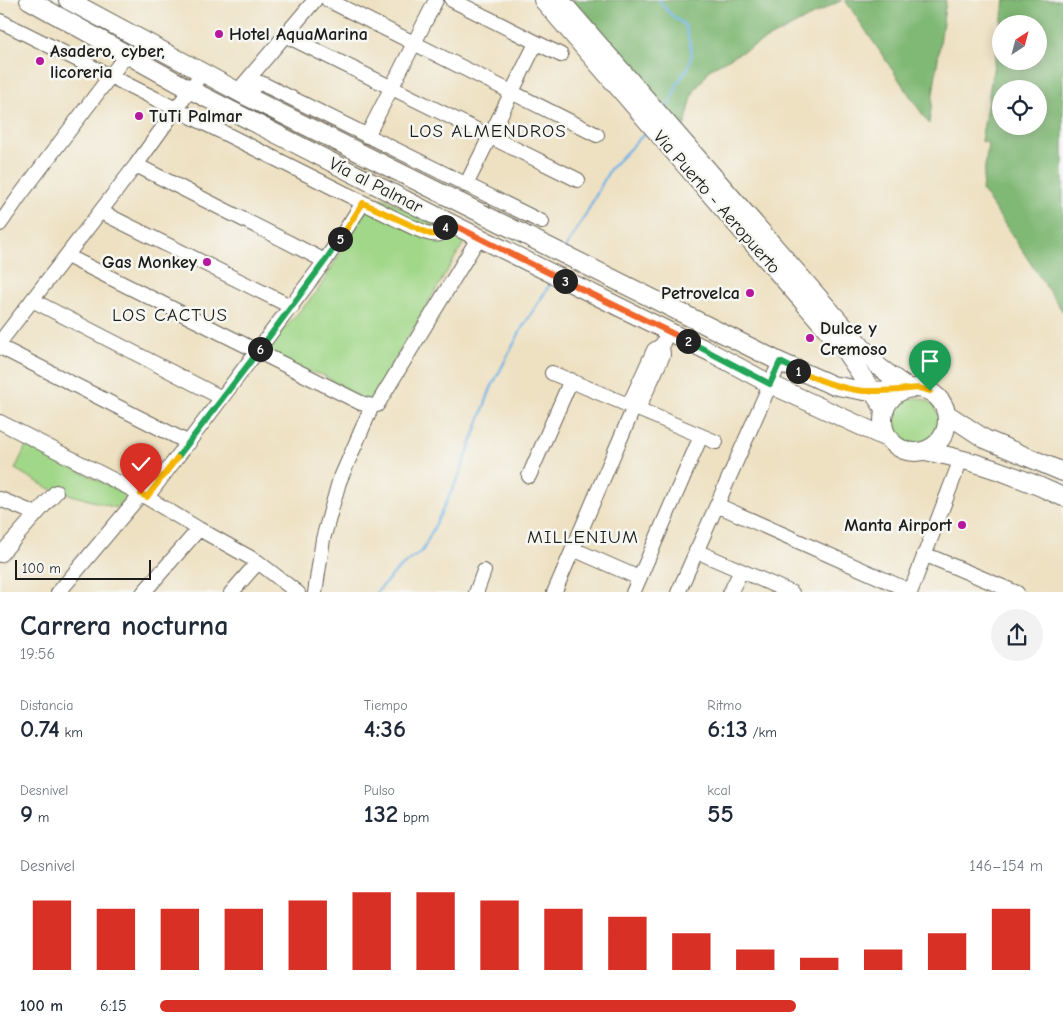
<!DOCTYPE html>
<html lang="es">
<meta charset="utf-8">
<style>
body{margin:0;font-family:"Comic Neue",sans-serif;background:#f2f2f3;color:#1f2937;height:100vh;display:flex;flex-direction:column;font-size:19px;white-space:nowrap}
*{box-sizing:border-box;margin:0}
p{font-size:16px;color:#747a83}
.icon{flex:none;width:28px;height:28px;fill:none;stroke:currentColor;stroke-width:2;stroke-linecap:round;stroke-linejoin:round}
.map{position:relative;height:592px;overflow:hidden}
.drawer{display:flex;flex-direction:column;background:#fff;flex:1}
.drawer>*{flex:none}
.needle{width:32px;rotate:36deg}
.tools{position:absolute;left:992px;top:15px;display:grid;gap:10px}
.tools a{display:grid;place-items:center;width:55px;height:55px;border-radius:50%;background:#fff;box-shadow:0 2px 12px #0003;font-size:25px}
.scale{position:absolute;left:15px;bottom:12px;width:136px;box-sizing:border-box;padding-left:5px;border:2px solid #1c1c1c;border-top:0;font-size:14px;line-height:18px;white-space:nowrap;color:#1c1c1c;-webkit-text-stroke:4px #f6f6f2;paint-order:stroke}
.pin{position:absolute;display:grid;place-items:center;width:42px;height:42px;color:#fff;margin:-51px -21px;border-radius:50% 50% 50% 0;rotate:-45deg;box-shadow:0 0 5px #0007}
.pin .icon{rotate:45deg}
.km{position:absolute;width:25px;height:25px;margin:-12px;border-radius:50%;background:#222;color:#fff;font-size:14px;line-height:25px;text-align:center}
.round{display:grid;place-items:center;flex:none;width:52px;height:52px;border-radius:26px;background:#f2f2f3}
.overview{display:flex;align-items:center;justify-content:space-between;height:85px;padding:0 20px}
h1{font-size:28px;font-weight:600;line-height:38px}
.figures{display:grid;grid-template-columns:repeat(3,1fr);gap:8px;height:85px;padding:5px 20px}
.figures div{display:grid;align-content:center}
.figures b{font-size:25px;font-weight:600}
.figures small{font-size:14px;font-weight:400}
.figures p{font-size:14px}
.chart{height:140px;padding:10px 20px}
.chart p{display:flex;justify-content:space-between}
.chart svg{width:100%;height:90px;margin-top:5px;stroke:#d93025;stroke-width:6}
ul{padding:0 20px;list-style:none;font-size:16px}
li{display:grid;grid-template-columns:80px 60px 1fr;align-items:center;height:38px}
li i{height:12px;border-radius:6px;background:#d93025}
.map>svg:first-child{display:block}
.green{fill:#a1d788;stroke:#5e7a52}
.forest{fill:#80b874;stroke:#4e6a48;fill-rule:evenodd}
.lines{fill:none;stroke-linecap:round;stroke-linejoin:round}
.stream{stroke:#6eb3e4;stroke-width:2.5}
.minor-casing{stroke:#666156;stroke-width:16}
.major-casing{stroke:#666156;stroke-width:20}
.minor{stroke:#fff;stroke-width:14}
.major{stroke:#fff;stroke-width:18}
.split-1-casing{stroke:#fff;stroke-width:10}
.split-2-casing{stroke:#fff;stroke-width:10}
.split-3-casing{stroke:#fff;stroke-width:10}
.split-4-casing{stroke:#fff;stroke-width:10}
.split-5-casing{stroke:#fff;stroke-width:10}
.split-6-casing{stroke:#fff;stroke-width:10}
.split-7-casing{stroke:#fff;stroke-width:10}
.split-8-casing{stroke:#fff;stroke-width:10}
.split-1{stroke:#f5b400;stroke-width:6}
.split-2{stroke:#22a559;stroke-width:6}
.split-3{stroke:#f0652b;stroke-width:6}
.split-4{stroke:#f0652b;stroke-width:6}
.split-5{stroke:#f5b400;stroke-width:6}
.split-6{stroke:#22a559;stroke-width:6}
.split-7{stroke:#22a559;stroke-width:6}
.split-8{stroke:#f5b400;stroke-width:6}
.poi-dot{fill:#b5179e;stroke:#f6f6f2;stroke-width:2}
.labels{text-anchor:middle;stroke-width:5;stroke-linejoin:round;paint-order:stroke}
.poi-label{font-size:18px;font-weight:bold;fill:#1c1c1c;stroke:#f6f6f2;text-anchor:start}
.street-label{font-size:18px;fill:#1c1c1c;stroke:#f6f6f2}
.neighbourhood-label{font-size:19px;letter-spacing:1px;fill:#1c1c1c;stroke:#f6f6f2}
</style>
<div class="map">
<svg width="1063" height="593" viewBox="0 0 1063 593">
<rect width="100%" height="100%" fill="#f6f6f2"/>
<filter id="ink" filterUnits="userSpaceOnUse"><feTurbulence type="fractalNoise" baseFrequency=".02" numOctaves="2"/><feDisplacementMap in="SourceGraphic" scale="10" xChannelSelector="R" yChannelSelector="G"/><feConvolveMatrix kernelMatrix="1 2 1 2 8 2 1 2 1" color-interpolation-filters="sRGB"/></filter>
<filter id="wash" filterUnits="userSpaceOnUse"><feTurbulence type="fractalNoise" baseFrequency=".0096" numOctaves="4" result="noise"/><feDisplacementMap in="SourceGraphic" scale="20" xChannelSelector="R" yChannelSelector="G"/><feGaussianBlur stdDeviation="1.12" result="paint"/><feColorMatrix in="noise" values="0 0 0 0 0 0 0 0 0 0 0 0 0 0 0 0 0 1.4 0 .05"/><feComposite in="paint" operator="in"/></filter>
<g filter="url(#wash)">
<rect width="100%" height="100%" fill="#eee1c2"/>
<path class="green" d="M 383,198 L 466,239 L 369,403 L 323,375 L 298,369 L 263,352 L 317,292 L 371,202 Z
M893 421a23 23 0 1 1 46 0a23 23 0 1 1-46 0Z
M 27,444 L 127,495 L 116,508 L 48,488 L 15,469 Z"/>
<path class="forest" d="M 570,0 L 842,0 L 711,68 L 693,93 L 685,125 L 681,125 Z
M 845,0 L 946,0 L 929,124 Z
M 1005,0 L 1063,0 L 1063,312 L 982,190 L 988,143 L 981,141 L 1001,24 L 1001,61 L 1039,61 L 1039,24 L 1001,24 ZM 1001,89 L 1039,89 L 1039,126 L 1001,126 Z"/>
<g class="lines">
<path class="stream" d="M 659,0 L 670,14 L 685,25 L 692,53 L 688,68 L 677,84 L 671,102 L 665,109
M 565,249 L 586,214 L 610,169 L 647,131
M 376,593 L 397,570 L 423,550 L 459,476 L 491,388 L 521,330 L 552,281"/>
</g>
</g>
<g filter="url(#ink)">
<g class="lines">
<defs>
<path id="minor" d="M 328,0 L 597,135
M 452,0 L 561,55
M 0,21 L 394,218 C 403,222 434,240 442,233 C 445,230 447,225 448,222
M 285,35 L 578,180
M 238,91 L 315,0
M 248,97 L 255,85 L 261,83 L 542,222
M 367,136 L 436,0
M 136,165 L 325,261
M 466,185 L 536,43
M 101,212 L 292,307
M 0,224 L 21,194 L 127,54
M 67,256 L 361,403 L 372,406 L 377,405 L 479,237
M 32,300 L 222,398
M 0,342 L 136,165 L 202,73
M 0,347 L 189,443
M 552,373 L 716,442
M 629,405 L 654,350 L 662,345
M 638,409 L 663,355 L 662,345 L 668,331
M 0,422 L 141,494 L 199,529 L 258,562 L 298,593
M 529,476 L 571,380
M 147,497 L 325,261 L 363,203
M 0,499 L 36,514
M 717,505 L 910,591
M 573,549 L 639,578
M 696,551 L 792,593
M 924,554 L 1017,593
M 0,555 L 56,492
M 58,593 L 141,494
M 143,593 L 199,529
M 231,593 L 258,562
M 315,593 L 323,539 L 339,482 L 372,406
M 476,593 L 484,571
M 554,593 L 634,407
M 633,593 L 701,436
M 678,593 L 780,362
M 730,593 L 741,571
M 910,593 L 961,459"/>
<path id="major" d="M 29,0 L 191,90 L 448,222 L 714,354 L 770,384 L 891,440
M 68,0 L 248,97 L 780,362 L 832,385 L 864,391 L 902,390
M 543,0 L 843,348 L 885,410
M 560,0 L 879,367 L 908,388
M883 420a32 32 0 1 1 64 0a32 32 0 1 1-64 0Z
M 947,414 L 985,439 L 1063,472
M 925,451 C 973,460 1019,476 1063,497"/>
</defs>
<use href="#minor" class="minor-casing"/>
<use href="#major" class="major-casing"/>
<use href="#minor" class="minor"/>
<use href="#major" class="major"/>
</g>
</g>
<g class="lines" filter="url(#ink)">
<defs>
<path id="split-1" d="M 798,371 C 819,380 841,389 864,391 C 876,391 888,391 899,390 C 912,389 917,386 930,391"/>
<path id="split-2" d="M 688,341 L 770,384 L 780,362 L 798,371"/>
<path id="split-3" d="M 565,281 L 688,341"/>
<path id="split-4" d="M 445,227 L 448,222 L 565,281"/>
<path id="split-5" d="M 340,239 L 363,203 L 430,234 C 438,235 441,234 445,227"/>
<path id="split-6" d="M 260,349 L 325,261 L 340,239"/>
<path id="split-7" d="M 177,458 L 260,349"/>
<path id="split-8" d="M 141,494 L 147,497 L 177,458"/>
</defs>
<use href="#split-1" class="split-1-casing"/>
<use href="#split-2" class="split-2-casing"/>
<use href="#split-3" class="split-3-casing"/>
<use href="#split-4" class="split-4-casing"/>
<use href="#split-5" class="split-5-casing"/>
<use href="#split-6" class="split-6-casing"/>
<use href="#split-7" class="split-7-casing"/>
<use href="#split-8" class="split-8-casing"/>
<use href="#split-1" class="split-1"/>
<use href="#split-2" class="split-2"/>
<use href="#split-3" class="split-3"/>
<use href="#split-4" class="split-4"/>
<use href="#split-5" class="split-5"/>
<use href="#split-6" class="split-6"/>
<use href="#split-7" class="split-7"/>
<use href="#split-8" class="split-8"/>
</g>
<g class="poi-dot">
<circle cx="219" cy="34" r="5"/>
<circle cx="40" cy="61" r="5"/>
<circle cx="139" cy="116" r="5"/>
<circle cx="207" cy="262" r="5"/>
<circle cx="750" cy="293" r="5"/>
<circle cx="810" cy="338" r="5"/>
<circle cx="962" cy="525" r="5"/>
</g>
<g class="labels">
<g class="poi-label">
<text x="229" y="40">Hotel AquaMarina</text>
<text x="50" y="57">Asadero, cyber,<tspan x="50" dy="21">licoreria</tspan></text>
<text x="149" y="122">TuTi Palmar</text>
<text x="197" y="268" text-anchor="end">Gas Monkey</text>
<text x="740" y="299" text-anchor="end">Petrovelca</text>
<text x="820" y="334">Dulce y<tspan x="820" dy="21">Cremoso</tspan></text>
<text x="952" y="531" text-anchor="end">Manta Airport</text>
</g>
<g class="street-label">
<text transform="translate(376 185) rotate(27)" y="6">Vía al Palmar</text>
<text transform="translate(717 202) rotate(49)" y="6">Via Puerto - Aeropuerto</text>
</g>
<g class="neighbourhood-label">
<text x="488" y="137">LOS ALMENDROS</text>
<text x="170" y="321">LOS CACTUS</text>
<text x="583" y="543">MILLENIUM</text>
</g>
</g>
</svg>
<div class="tools">
<a><svg class="needle" viewBox="-14 -14 28 28"><path d="M0-13l5 13h-10z" fill="#e53935"/><path d="M0 13l5-13h-10z" fill="#747a83"/></svg></a>
<a><svg class="icon" aria-label="locate" viewBox="0 0 24 24"><circle cx="12" cy="12" r="6"/><path d="M12 2v4M12 18v4M2 12h4M18 12h4"/></svg></a>
</div>
<div class="scale">100 m</div>
<div class="pin" style="left:930px;top:391px;background:#1e9e55"><svg class="icon" aria-label="arrive" viewBox="0 0 24 24"><path d="M6 21V4h12l-3 4 3 4H6"/></svg></div>
<div class="pin" style="left:141px;top:494px;background:#d93025"><svg class="icon" aria-label="check" viewBox="0 0 24 24"><path d="M5 12l5 5 9-10"/></svg></div>
<b class="km" style="left:798px;top:371px">1</b>
<b class="km" style="left:688px;top:341px">2</b>
<b class="km" style="left:565px;top:281px">3</b>
<b class="km" style="left:445px;top:227px">4</b>
<b class="km" style="left:340px;top:239px">5</b>
<b class="km" style="left:260px;top:349px">6</b>
</div>
<section class="drawer">
<div class="overview"><div><h1>Carrera nocturna</h1><p>19:56</p></div><a class="round"><svg class="icon" aria-label="share" viewBox="0 0 24 24"><path d="M12 15V3M7 8l5-5 5 5M5 13v7h14v-7"/></svg></a></div>
<div class="figures">
<div><p>Distancia</p><b>0.74<small> km</small></b></div>
<div><p>Tiempo</p><b>4:36</b></div>
<div><p>Ritmo</p><b>6:13<small> /km</small></b></div>
</div>
<div class="figures">
<div><p>Desnivel</p><b>9<small> m</small></b></div>
<div><p>Pulso</p><b>132<small> bpm</small></b></div>
<div><p>kcal</p><b>55</b></div>
</div>
<div class="chart"><p><span>Desnivel</span>146–154 m</p>
<svg viewBox="0 0 160 44" preserveAspectRatio="none"><path d="M5 44V10M15 44V14M25 44V14M35 44V14M45 44V10M55 44V6M65 44V6M75 44V10M85 44V14M95 44V18M105 44V26M115 44V34M125 44V38M135 44V34M145 44V26M155 44V14"/></svg>
</div>
<ul>
<li><b>100 m</b>6:15<i style="width:72%"></i></li>
</ul>
</section>
